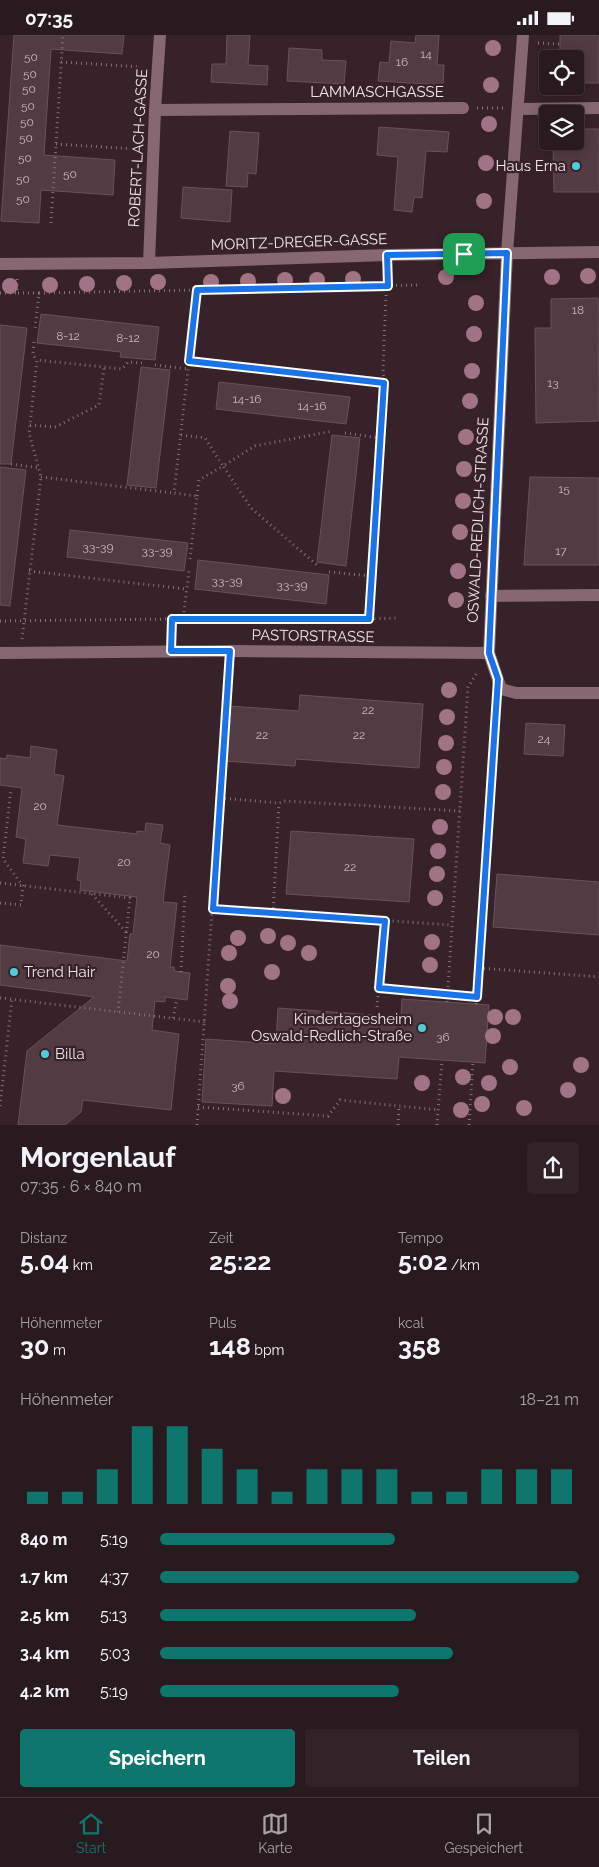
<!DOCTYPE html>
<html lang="de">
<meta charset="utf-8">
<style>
body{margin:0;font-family:Raleway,sans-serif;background:#312328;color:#f1f3f6;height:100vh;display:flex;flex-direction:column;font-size:19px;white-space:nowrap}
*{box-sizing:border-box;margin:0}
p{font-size:16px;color:#a5a1a4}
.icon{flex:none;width:28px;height:28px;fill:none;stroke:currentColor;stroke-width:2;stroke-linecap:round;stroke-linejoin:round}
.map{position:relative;height:1090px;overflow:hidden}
.panel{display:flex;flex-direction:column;background:#291a1f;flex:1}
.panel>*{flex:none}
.controls{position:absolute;left:539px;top:15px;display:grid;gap:10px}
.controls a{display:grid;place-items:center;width:45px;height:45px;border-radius:5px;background:#291a1f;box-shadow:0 2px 12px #0003,0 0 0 1px #45383d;font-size:25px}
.pin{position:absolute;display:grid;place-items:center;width:42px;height:42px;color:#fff;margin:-21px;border-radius:10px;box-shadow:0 2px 8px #0006}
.round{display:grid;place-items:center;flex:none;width:52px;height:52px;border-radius:5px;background:#312328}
.overview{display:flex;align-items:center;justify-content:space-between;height:85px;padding:0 20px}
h1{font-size:28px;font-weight:700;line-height:38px}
.metrics{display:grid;grid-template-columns:repeat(3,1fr);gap:8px;height:85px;padding:5px 20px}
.metrics div{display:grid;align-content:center}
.metrics b{font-size:25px;font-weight:700}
.metrics small{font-size:14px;font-weight:400}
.metrics p{font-size:14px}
.chart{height:140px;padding:10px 20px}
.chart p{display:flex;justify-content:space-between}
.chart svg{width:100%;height:90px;margin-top:5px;stroke:#0f766e;stroke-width:6}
.cta{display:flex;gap:10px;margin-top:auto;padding:10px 20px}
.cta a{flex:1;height:58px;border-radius:5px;background:#0f766e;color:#fff;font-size:20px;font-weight:700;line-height:58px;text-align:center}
.cta a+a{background:#312328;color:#f1f3f6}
ul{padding:0 20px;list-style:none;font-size:16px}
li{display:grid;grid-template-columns:80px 60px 1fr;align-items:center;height:38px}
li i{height:12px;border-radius:6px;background:#0f766e}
.status{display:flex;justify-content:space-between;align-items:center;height:35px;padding:0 25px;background:#291a1f;direction:ltr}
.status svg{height:14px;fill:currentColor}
.dock{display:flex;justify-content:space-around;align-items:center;height:70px;border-top:1px solid #45383d;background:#291a1f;font-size:14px;color:#a5a1a4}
.dock a{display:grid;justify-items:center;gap:2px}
.dock .on{color:#0f766e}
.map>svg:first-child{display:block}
.building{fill:#523b43;stroke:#6a525a}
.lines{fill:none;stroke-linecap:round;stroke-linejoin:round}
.path{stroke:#837177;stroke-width:3;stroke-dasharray:1 4;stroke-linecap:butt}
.minor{stroke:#866772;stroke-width:12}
.tree{fill:#a07484}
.route-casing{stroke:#fff;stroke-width:10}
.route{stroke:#1a73e8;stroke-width:6}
.poi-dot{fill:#52cbd9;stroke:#372229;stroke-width:2}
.labels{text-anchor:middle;stroke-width:4.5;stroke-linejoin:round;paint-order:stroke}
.number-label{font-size:12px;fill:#c9b9be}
.street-label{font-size:15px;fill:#f1e3e7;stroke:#372229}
.poi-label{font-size:15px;fill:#f1e3e7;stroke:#372229;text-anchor:end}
</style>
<div class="status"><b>07:35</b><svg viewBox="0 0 49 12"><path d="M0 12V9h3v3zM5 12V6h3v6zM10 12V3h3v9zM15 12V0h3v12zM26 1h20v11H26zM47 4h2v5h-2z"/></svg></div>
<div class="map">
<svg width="599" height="1090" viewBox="0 0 599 1090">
<rect width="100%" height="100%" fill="#372229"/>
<path class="building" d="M 14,0 L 124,0 L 122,19 L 51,14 L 44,120 L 115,125 L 113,160 L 41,155 L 39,188 L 1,186 Z
M 227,0 L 250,0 L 248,30 L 268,31 L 267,50 L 211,47 L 212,29 L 226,29 Z
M 416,0 L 439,0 L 437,30 L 444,30 L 443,50 L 378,46 L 380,27 L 389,28 L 391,6 L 415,8 Z
M 560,0 L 599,0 L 599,48 L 575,48 L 575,24 L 560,24 Z
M 289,13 L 322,15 L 322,25 L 346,26 L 344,49 L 287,46 Z
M 379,92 L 449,97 L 447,117 L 426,116 L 422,163 L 414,162 L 412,177 L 394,175 L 398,122 L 377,120 Z
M 575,94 L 599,94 L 599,157 L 554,157 L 553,106 L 575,106 Z
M 230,96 L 259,98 L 256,139 L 248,138 L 247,152 L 226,151 Z
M 183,152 L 232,155 L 230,187 L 181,183 Z
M 598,263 L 599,386 L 536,388 L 535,293 L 551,293 L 551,264 Z
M 41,279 L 159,292 L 155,325 L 120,322 L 121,317 L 37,308 Z
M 0,290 L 27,293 L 11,429 L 0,429 Z
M 141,332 L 170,335 L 156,453 L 127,450 Z
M 219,347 L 350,362 L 346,389 L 216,374 Z
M 332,400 L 360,403 L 346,531 L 317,527 Z
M 0,432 L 26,435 L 10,571 L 0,570 Z
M 530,442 L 599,443 L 599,530 L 524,530 Z
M 70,495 L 188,508 L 184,536 L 67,522 Z
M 198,525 L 329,540 L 326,569 L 195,554 Z
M 300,660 L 423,669 L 419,733 L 296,724 L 295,731 L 225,726 L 229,671 L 299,676 Z
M 526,688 L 565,690 L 563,721 L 524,719 Z
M 31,711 L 57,715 L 54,739 L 64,741 L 57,790 L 137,799 L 137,796 L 145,797 L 146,788 L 163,790 L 160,808 L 170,810 L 163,867 L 177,868 L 170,932 L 174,932 L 174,936 L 190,938 L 187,965 L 165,962 L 165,967 L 155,966 L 152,995 L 179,999 L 171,1075 L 83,1065 L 81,1077 L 65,1090 L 18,1090 L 27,1016 L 94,962 L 0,950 L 0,910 L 127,926 L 130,899 L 133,899 L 137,862 L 80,855 L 81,846 L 77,845 L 80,823 L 50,820 L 48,831 L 23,828 L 26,804 L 16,802 L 22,753 L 0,750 L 0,723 L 6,724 L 7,720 L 30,723 Z
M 291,796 L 414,804 L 409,867 L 286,859 Z
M 497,839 L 599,847 L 599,900 L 493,892 Z
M 402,964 L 489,970 L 485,1028 L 399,1022 L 397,1044 L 274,1036 L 272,1071 L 202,1067 L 206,1004 L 276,1009 L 278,973 L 401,982 Z"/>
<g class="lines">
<path class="path" d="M 538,8 L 560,9
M 61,27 L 141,32
M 477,73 L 503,73
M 56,109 L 135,114
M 51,188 L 63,0
M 387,235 L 383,334 L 384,348 L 369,584 L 397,583
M 17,244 L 17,258 L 39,258 L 35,294
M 0,258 L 17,258
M 39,258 L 197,255
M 34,307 L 33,320 L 37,325
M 189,325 L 384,348
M 155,330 L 188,334
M 30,390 L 55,392 L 99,370 L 104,333
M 345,398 L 380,403
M 181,400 L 205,403 L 223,431 L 255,411 L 333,396
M 11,429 L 39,433
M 41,442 L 174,458
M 197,461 L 199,445 L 223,431 L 251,473 L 317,530
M 190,524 L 197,461 L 174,458 L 197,255 L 419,250
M 29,536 L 186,554
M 329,537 L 371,541
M 183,584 L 369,584
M 0,586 L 172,584
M 171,601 L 172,584 L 183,584 L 189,536
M 22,604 L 41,442 L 29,398 L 37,325 L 122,334 L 128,327 L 142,328
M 220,763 L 279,768 L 284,766 L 460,776
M 0,848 L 130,863 L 118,977
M 92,859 L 126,897
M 0,868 L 21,870 L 23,851 L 3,824 L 11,754
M 213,874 L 452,890
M 273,878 L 279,768
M 479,933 L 599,942
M 181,937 L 185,857
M 379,953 L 477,962
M 0,963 L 205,987
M 447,967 L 468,652 L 478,636
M 476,969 L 496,668
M 377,972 L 385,886
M 173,983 L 177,964
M 0,1071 L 12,964
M 198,1072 L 328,1081 L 340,1065 L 438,1075
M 197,1090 L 229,632
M 398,1090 L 399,1071
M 437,1090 L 442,1025
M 469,1090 L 473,1027"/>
<path class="minor" d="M 523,0 L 507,218 L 489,618 L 501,654 L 516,658 L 599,658
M 519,74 L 599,73
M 155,75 L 463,73
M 149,228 L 155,75 L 160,0
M 0,229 L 149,228 L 387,220 L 599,217
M 491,561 L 599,560
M 0,618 L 230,616 L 489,618"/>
</g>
<g class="tree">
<circle cx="493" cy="13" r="8"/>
<circle cx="491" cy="50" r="8"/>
<circle cx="489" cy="89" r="8"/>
<circle cx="486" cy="128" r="8"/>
<circle cx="484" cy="166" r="8"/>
<circle cx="588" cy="241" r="8"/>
<circle cx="446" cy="242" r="8"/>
<circle cx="552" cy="242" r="8"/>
<circle cx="353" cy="244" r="8"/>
<circle cx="285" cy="245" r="8"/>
<circle cx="317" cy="245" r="8"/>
<circle cx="248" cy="246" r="8"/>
<circle cx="158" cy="247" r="8"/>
<circle cx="211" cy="247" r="8"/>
<circle cx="124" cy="248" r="8"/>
<circle cx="87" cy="249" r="8"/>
<circle cx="50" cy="250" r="8"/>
<circle cx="10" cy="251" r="8"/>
<circle cx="476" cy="268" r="8"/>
<circle cx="474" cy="299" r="8"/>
<circle cx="472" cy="336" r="8"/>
<circle cx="470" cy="366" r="8"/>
<circle cx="466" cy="402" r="8"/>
<circle cx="464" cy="434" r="8"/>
<circle cx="463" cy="466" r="8"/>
<circle cx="460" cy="497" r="8"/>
<circle cx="458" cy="536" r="8"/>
<circle cx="456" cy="565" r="8"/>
<circle cx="449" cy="655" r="8"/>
<circle cx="447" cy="682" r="8"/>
<circle cx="446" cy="708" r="8"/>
<circle cx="444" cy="732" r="8"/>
<circle cx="443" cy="757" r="8"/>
<circle cx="440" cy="792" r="8"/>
<circle cx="438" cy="816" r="8"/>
<circle cx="437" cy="839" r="8"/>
<circle cx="435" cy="863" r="8"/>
<circle cx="268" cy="901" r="8"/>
<circle cx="238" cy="903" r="8"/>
<circle cx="432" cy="907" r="8"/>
<circle cx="288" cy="908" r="8"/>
<circle cx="229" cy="918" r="8"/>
<circle cx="309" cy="918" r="8"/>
<circle cx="430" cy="930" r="8"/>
<circle cx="272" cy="937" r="8"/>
<circle cx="228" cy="951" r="8"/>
<circle cx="230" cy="966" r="8"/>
<circle cx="495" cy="982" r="8"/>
<circle cx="513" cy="982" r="8"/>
<circle cx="493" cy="1001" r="8"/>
<circle cx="581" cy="1030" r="8"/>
<circle cx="510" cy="1032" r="8"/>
<circle cx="463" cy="1042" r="8"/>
<circle cx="422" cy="1048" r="8"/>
<circle cx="489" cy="1048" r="8"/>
<circle cx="568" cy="1055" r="8"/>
<circle cx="283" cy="1061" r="8"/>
<circle cx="482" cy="1069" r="8"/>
<circle cx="524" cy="1073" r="8"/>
<circle cx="461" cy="1075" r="8"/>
</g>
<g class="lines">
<defs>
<path id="route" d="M 507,218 L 489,618 L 498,644 L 477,962 L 379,953 L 385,886 L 213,874 L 230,616 L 171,616 L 172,584 L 369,584 L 384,348 L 189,326 L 197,255 L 388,251 L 387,220 Z"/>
</defs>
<use href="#route" class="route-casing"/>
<use href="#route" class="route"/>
</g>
<g class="poi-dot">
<circle cx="576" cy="131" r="5"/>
<circle cx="14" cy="937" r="5"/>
<circle cx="422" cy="993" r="5"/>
<circle cx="45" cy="1019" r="5"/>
</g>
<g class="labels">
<g class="number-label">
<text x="426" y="23">14</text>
<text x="31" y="26">50</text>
<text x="402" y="31">16</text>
<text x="30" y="43">50</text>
<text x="29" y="58">50</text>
<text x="28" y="75">50</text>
<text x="27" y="91">50</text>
<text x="26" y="107">50</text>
<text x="25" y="127">50</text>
<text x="70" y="143">50</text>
<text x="23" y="148">50</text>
<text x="23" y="168">50</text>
<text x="578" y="279">18</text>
<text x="68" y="305">8-12</text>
<text x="128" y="307">8-12</text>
<text x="553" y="352">13</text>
<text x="247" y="368">14-16</text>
<text x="312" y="375">14-16</text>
<text x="564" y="458">15</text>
<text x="98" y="516">33-39</text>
<text x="157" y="520">33-39</text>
<text x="561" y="520">17</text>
<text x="227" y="550">33-39</text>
<text x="292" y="554">33-39</text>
<text x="368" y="679">22</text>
<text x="262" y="704">22</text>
<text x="359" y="704">22</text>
<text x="544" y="708">24</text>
<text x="40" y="775">20</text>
<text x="124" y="831">20</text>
<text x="350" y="836">22</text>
<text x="153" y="923">20</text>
<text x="443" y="1006">36</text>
<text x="238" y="1055">36</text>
</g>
<g class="street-label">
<text x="377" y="62">LAMMASCHGASSE</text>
<text transform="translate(138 113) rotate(-87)" y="5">ROBERT-LACH-GASSE</text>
<text transform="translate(299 207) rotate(-2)" y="5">MORITZ-DREGER-GASSE</text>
<text transform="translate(478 485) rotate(-87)" y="5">OSWALD-REDLICH-STRASSE</text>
<text transform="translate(313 601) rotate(1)" y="5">PASTORSTRASSE</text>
</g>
<g class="poi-label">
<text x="566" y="136">Haus Erna</text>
<text x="24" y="942" text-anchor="start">Trend Hair</text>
<text x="412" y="989">Kindertagesheim<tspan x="412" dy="17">Oswald-Redlich-Straße</tspan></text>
<text x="55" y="1024" text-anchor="start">Billa</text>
</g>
</g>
</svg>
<div class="controls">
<a><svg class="icon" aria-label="locate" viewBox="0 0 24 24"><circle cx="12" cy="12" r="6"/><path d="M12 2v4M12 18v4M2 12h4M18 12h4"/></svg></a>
<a><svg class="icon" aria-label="layers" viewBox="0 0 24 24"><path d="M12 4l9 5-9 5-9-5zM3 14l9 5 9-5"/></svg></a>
</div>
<div class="pin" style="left:464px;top:219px;background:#1e9e55"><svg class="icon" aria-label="arrive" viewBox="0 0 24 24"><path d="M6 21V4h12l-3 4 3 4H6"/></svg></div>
</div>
<section class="panel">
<div class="overview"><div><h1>Morgenlauf</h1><p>07:35 · 6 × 840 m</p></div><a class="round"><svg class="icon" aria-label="share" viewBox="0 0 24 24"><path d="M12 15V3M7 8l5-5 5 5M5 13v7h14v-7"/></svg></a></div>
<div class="metrics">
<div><p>Distanz</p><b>5.04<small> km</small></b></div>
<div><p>Zeit</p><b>25:22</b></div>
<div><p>Tempo</p><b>5:02<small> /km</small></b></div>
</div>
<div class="metrics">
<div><p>Höhenmeter</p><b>30<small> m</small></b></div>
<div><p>Puls</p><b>148<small> bpm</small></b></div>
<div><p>kcal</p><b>358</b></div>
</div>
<div class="chart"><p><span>Höhenmeter</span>18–21 m</p>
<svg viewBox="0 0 160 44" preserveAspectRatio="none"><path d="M5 44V38M15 44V38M25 44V27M35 44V6M45 44V6M55 44V17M65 44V27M75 44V38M85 44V27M95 44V27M105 44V27M115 44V38M125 44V38M135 44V27M145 44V27M155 44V27"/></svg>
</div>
<ul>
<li><b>840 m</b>5:19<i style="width:56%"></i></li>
<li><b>1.7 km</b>4:37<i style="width:100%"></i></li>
<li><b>2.5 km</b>5:13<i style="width:61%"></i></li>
<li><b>3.4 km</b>5:03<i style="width:70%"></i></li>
<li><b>4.2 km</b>5:19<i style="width:57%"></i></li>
</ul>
<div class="cta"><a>Speichern</a><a>Teilen</a></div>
</section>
<nav class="dock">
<a class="on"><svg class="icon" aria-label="home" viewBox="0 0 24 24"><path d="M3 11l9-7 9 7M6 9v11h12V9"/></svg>Start</a>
<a><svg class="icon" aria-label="map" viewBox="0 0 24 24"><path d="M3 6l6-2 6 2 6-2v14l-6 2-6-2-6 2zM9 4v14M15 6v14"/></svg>Karte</a>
<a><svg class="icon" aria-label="saved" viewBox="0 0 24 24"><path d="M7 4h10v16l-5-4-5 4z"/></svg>Gespeichert</a>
</nav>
